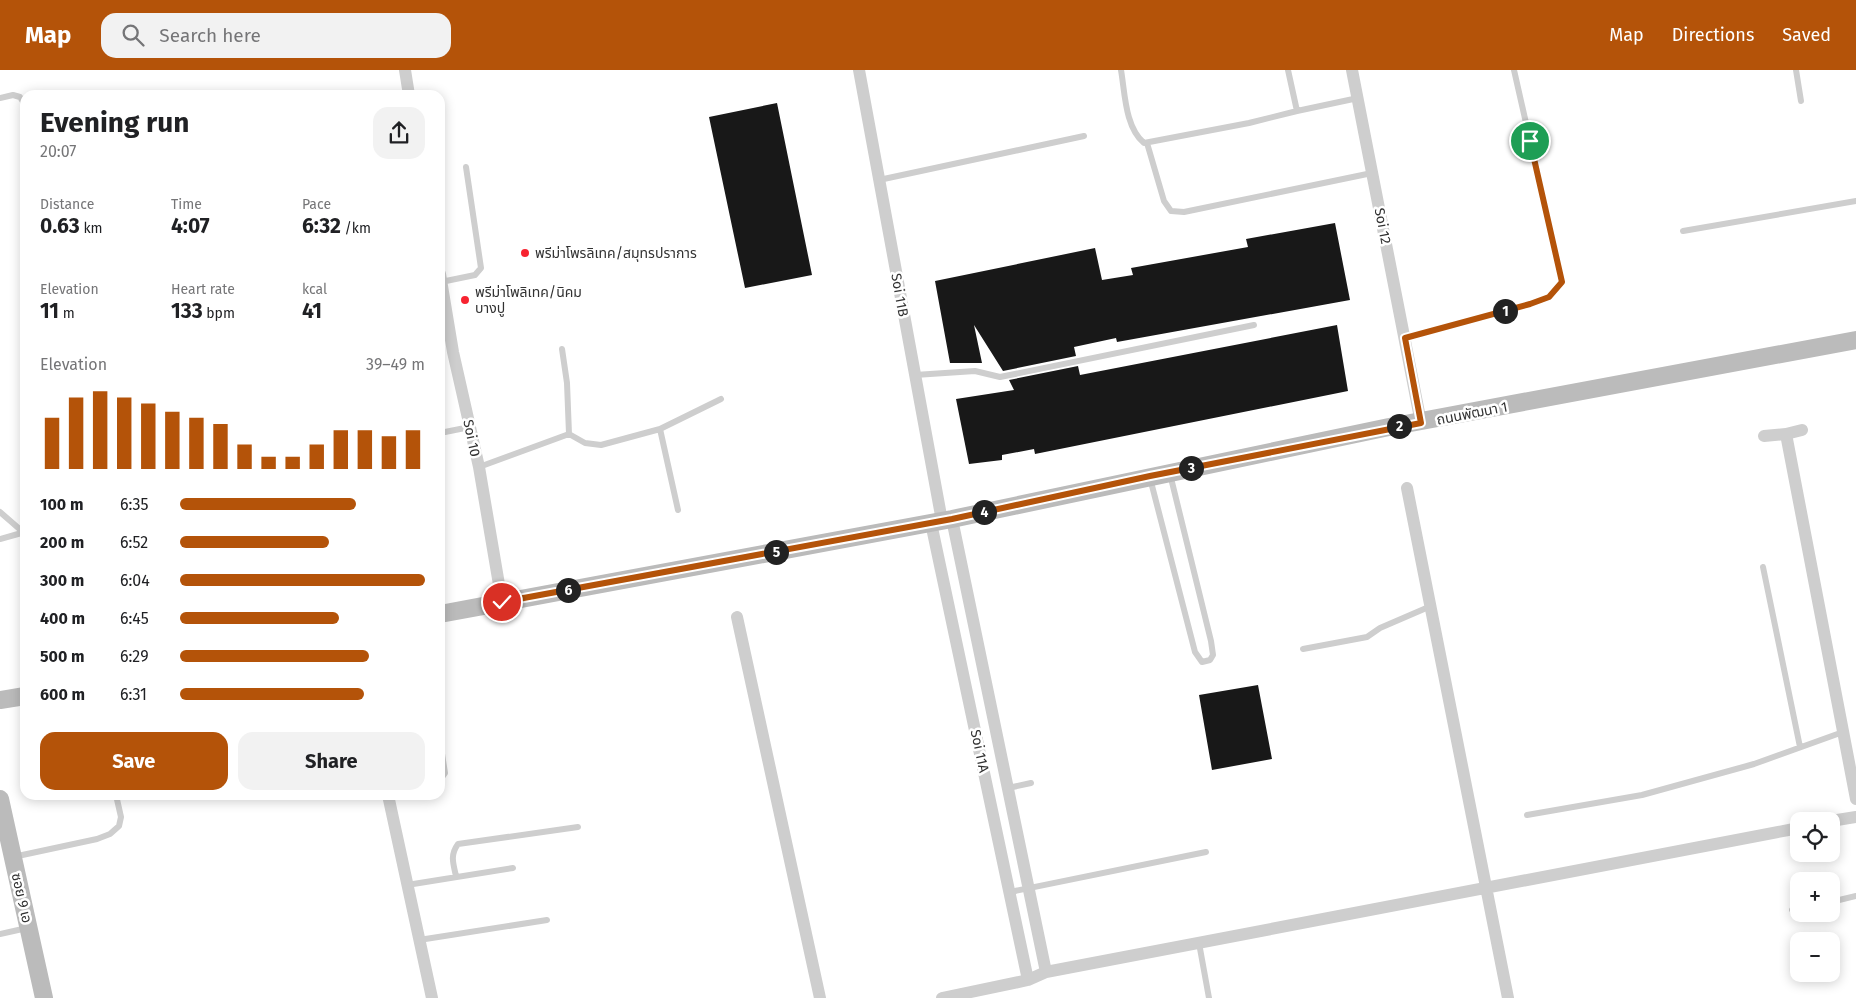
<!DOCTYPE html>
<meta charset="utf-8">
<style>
body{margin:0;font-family:"Fira Sans","Noto Sans Thai",sans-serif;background:#f2f2f2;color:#202124;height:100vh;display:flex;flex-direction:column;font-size:19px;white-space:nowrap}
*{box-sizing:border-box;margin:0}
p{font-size:16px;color:#757577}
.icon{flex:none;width:28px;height:28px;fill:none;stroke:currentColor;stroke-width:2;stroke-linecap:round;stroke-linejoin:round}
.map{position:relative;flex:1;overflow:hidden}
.panel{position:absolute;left:20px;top:20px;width:425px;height:710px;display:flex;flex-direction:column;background:#fff;border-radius:15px;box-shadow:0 2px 12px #0003}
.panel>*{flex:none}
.buttons{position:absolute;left:1790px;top:742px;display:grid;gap:10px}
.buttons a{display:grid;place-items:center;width:50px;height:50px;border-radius:10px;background:#fff;box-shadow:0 2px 12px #0003;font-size:25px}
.pin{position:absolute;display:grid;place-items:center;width:42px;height:42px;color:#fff;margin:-21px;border:2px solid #fff;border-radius:50%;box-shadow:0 1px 5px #0007}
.km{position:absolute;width:25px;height:25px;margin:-12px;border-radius:50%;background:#222;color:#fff;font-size:14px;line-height:25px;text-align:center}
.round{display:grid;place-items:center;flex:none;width:52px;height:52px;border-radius:15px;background:#f2f2f2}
.overview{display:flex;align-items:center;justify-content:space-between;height:85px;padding:0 20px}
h1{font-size:28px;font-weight:700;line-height:38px}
.stats{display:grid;grid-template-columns:repeat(3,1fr);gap:8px;height:85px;padding:5px 20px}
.stats div{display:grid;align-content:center}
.stats b{font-size:21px;font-weight:700}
.stats small{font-size:14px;font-weight:400}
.stats p{font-size:14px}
.chart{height:140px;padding:10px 20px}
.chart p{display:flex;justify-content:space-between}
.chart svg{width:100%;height:90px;margin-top:5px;stroke:#b45309;stroke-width:6}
.primary-button{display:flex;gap:10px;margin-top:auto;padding:10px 20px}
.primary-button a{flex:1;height:58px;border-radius:15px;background:#b45309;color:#fff;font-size:20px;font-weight:700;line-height:58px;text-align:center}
.primary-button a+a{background:#f2f2f2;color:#202124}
ul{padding:0 20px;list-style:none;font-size:16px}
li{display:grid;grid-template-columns:80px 60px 1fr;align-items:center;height:38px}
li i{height:12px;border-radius:6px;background:#b45309}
header{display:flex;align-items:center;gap:30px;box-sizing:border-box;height:70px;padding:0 25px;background:#b45309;color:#fff}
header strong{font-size:24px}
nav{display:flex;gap:28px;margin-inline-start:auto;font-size:18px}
.search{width:350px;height:45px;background:#f2f2f2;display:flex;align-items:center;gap:12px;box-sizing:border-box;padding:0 18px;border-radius:15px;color:#757577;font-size:19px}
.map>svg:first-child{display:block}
.building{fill:#181818}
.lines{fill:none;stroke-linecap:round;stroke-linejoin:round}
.lane{stroke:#cecece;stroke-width:6}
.street{stroke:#cecece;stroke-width:12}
.secondary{stroke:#bbb;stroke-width:18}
.route-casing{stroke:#fff;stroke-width:10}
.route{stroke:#b45309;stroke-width:6}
.poi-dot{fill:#f72330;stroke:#fff;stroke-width:2}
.labels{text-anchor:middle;stroke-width:5;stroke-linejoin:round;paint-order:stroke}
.street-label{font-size:14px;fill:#313131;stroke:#fff}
.poi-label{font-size:14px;fill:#313131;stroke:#fff;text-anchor:start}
</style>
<header>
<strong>Map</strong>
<div class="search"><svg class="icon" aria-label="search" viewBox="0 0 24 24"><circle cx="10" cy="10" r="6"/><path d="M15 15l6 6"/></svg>Search here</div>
<nav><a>Map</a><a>Directions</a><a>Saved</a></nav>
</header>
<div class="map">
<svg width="1856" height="928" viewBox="0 0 1856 928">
<rect width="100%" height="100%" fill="#fff"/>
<path class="building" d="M 777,33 L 812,205 L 745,218 L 709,47 Z
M 1335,153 L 1350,230 L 1117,272 L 1116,268 L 1074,277 L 1076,286 L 1003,301 L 974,255 L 982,293 L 950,293 L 935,211 L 1095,178 L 1102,210 L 1133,205 L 1131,198 L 1248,177 L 1246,169 Z
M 1337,255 L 1348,321 L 1035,384 L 1034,379 L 1002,385 L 1002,390 L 969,394 L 956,329 L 1014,320 L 1009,310 L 1078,296 L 1080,305 Z
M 1258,615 L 1272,689 L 1212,700 L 1199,625 Z"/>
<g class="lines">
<path class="lane" d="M 1121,0 C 1125,23 1125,57 1144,73 L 1249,53 L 1297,41
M 1288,0 L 1297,41 L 1358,28
M 1796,0 L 1801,31
M 0,28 L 13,25 L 20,27 L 25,35
M 1147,73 L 1164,131 L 1171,141 L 1184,142 L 1372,103
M 879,110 L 1084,66
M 1683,161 L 1856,131
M 441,212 L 475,205 L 481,198 L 466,97
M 1405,268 L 1530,235 L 1549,227 L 1562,212 L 1514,0
M 915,305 L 975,301 L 1000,307 L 1254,255
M 660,359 L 678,440
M 440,363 L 470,357
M 569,364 L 585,373 L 601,375 L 660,359 L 721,329
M 479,397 L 569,364 L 567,313 L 562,279
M 1150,408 L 1195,582 L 1202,592 L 1210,590 L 1213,585 L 1211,571 L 1170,404
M 0,442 L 23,462
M 0,469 L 25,462
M 1763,497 L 1800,677
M 1303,579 L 1367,567 L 1380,558 L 1431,536
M 440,671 L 445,703 L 440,710
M 1008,718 L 1031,713
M 1527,745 L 1642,725 L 1754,694 L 1843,662
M 13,787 L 97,769 L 110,764 L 119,756 L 121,747 L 116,725
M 456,806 C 453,793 450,785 458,774 L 578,757
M 407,815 L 513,798
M 1010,822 L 1206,782
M 1831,832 L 1856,826
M 1792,840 L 1799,838
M 0,864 L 27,858
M 419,870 L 547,850
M 1199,873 L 1209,928"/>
<path class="street" d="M 405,0 L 409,25
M 859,0 L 942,451
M 1352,0 L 1421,353
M 440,204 L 453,282 L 479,397 L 502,532
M 1786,364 L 1802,360
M 1764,366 L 1786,364 L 1856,729
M 1407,418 L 1508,928
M 952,449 L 1046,902
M 931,453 L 1028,910
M 737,547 L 820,928
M 388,725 L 432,928
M 1831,751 L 1856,747
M 942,928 L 1028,910 L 1046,902 L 1799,758"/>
<path class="secondary" d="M 440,544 L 952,449 L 1389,357 L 1856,270
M 0,630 L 25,626
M 0,729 L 44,928"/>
</g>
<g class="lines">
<defs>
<path id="route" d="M 502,532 L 952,449 L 1150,406 L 1421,353 L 1405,268 L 1530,234 L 1549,227 L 1562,212 L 1530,71"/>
</defs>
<use href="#route" class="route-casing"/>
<use href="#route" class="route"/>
</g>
<g class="poi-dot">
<circle cx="525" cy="183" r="5"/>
<circle cx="465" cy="230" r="5"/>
</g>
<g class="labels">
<g class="street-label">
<text transform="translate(1383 156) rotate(79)" y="5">Soi 12</text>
<text transform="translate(900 225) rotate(80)" y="5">Soi 11B</text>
<text transform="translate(1472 343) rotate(-11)" y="5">ถนนพัฒนา 1</text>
<text transform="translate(472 368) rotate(78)" y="5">Soi 10</text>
<text transform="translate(980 681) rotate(78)" y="5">Soi 11A</text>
<text transform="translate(22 828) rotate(77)" y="5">ซอย 9 เอ</text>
</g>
<g class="poi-label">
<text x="535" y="188">พรีม่าโพรลิเทค/สมุทรปราการ</text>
<text x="475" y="227">พรีม่าโพลิเทค/นิคม<tspan x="475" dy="16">บางปู</tspan></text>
</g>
</g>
</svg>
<div class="buttons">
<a><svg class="icon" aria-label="locate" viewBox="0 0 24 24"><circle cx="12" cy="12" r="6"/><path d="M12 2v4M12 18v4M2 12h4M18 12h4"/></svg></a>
<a>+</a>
<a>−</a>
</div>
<div class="pin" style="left:1530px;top:71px;background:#1e9e55"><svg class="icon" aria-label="arrive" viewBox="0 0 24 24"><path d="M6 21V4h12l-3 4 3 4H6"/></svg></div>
<div class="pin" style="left:502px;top:532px;background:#d93025"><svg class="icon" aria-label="check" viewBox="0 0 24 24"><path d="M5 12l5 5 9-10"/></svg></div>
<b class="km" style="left:1505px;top:241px">1</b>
<b class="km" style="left:1399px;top:356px">2</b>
<b class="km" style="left:1191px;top:398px">3</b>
<b class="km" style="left:984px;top:442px">4</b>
<b class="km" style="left:776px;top:482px">5</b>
<b class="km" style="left:568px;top:520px">6</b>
<section class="panel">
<div class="overview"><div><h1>Evening run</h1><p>20:07</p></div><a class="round"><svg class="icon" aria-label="share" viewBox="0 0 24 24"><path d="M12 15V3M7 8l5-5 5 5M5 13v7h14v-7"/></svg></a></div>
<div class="stats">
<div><p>Distance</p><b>0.63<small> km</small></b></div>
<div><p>Time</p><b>4:07</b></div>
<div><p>Pace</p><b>6:32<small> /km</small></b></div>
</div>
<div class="stats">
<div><p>Elevation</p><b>11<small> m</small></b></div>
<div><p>Heart rate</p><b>133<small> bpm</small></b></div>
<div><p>kcal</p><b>41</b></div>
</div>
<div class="chart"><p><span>Elevation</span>39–49 m</p>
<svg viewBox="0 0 160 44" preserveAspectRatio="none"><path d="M5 44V19M15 44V9M25 44V6M35 44V9M45 44V12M55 44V16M65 44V19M75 44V22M85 44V32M95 44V38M105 44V38M115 44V32M125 44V25M135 44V25M145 44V28M155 44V25"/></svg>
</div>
<ul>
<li><b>100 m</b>6:35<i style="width:72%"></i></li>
<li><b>200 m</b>6:52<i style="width:61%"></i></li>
<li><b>300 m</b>6:04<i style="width:100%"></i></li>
<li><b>400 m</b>6:45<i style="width:65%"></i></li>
<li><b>500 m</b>6:29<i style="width:77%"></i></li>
<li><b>600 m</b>6:31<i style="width:75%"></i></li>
</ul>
<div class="primary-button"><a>Save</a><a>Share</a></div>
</section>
</div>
